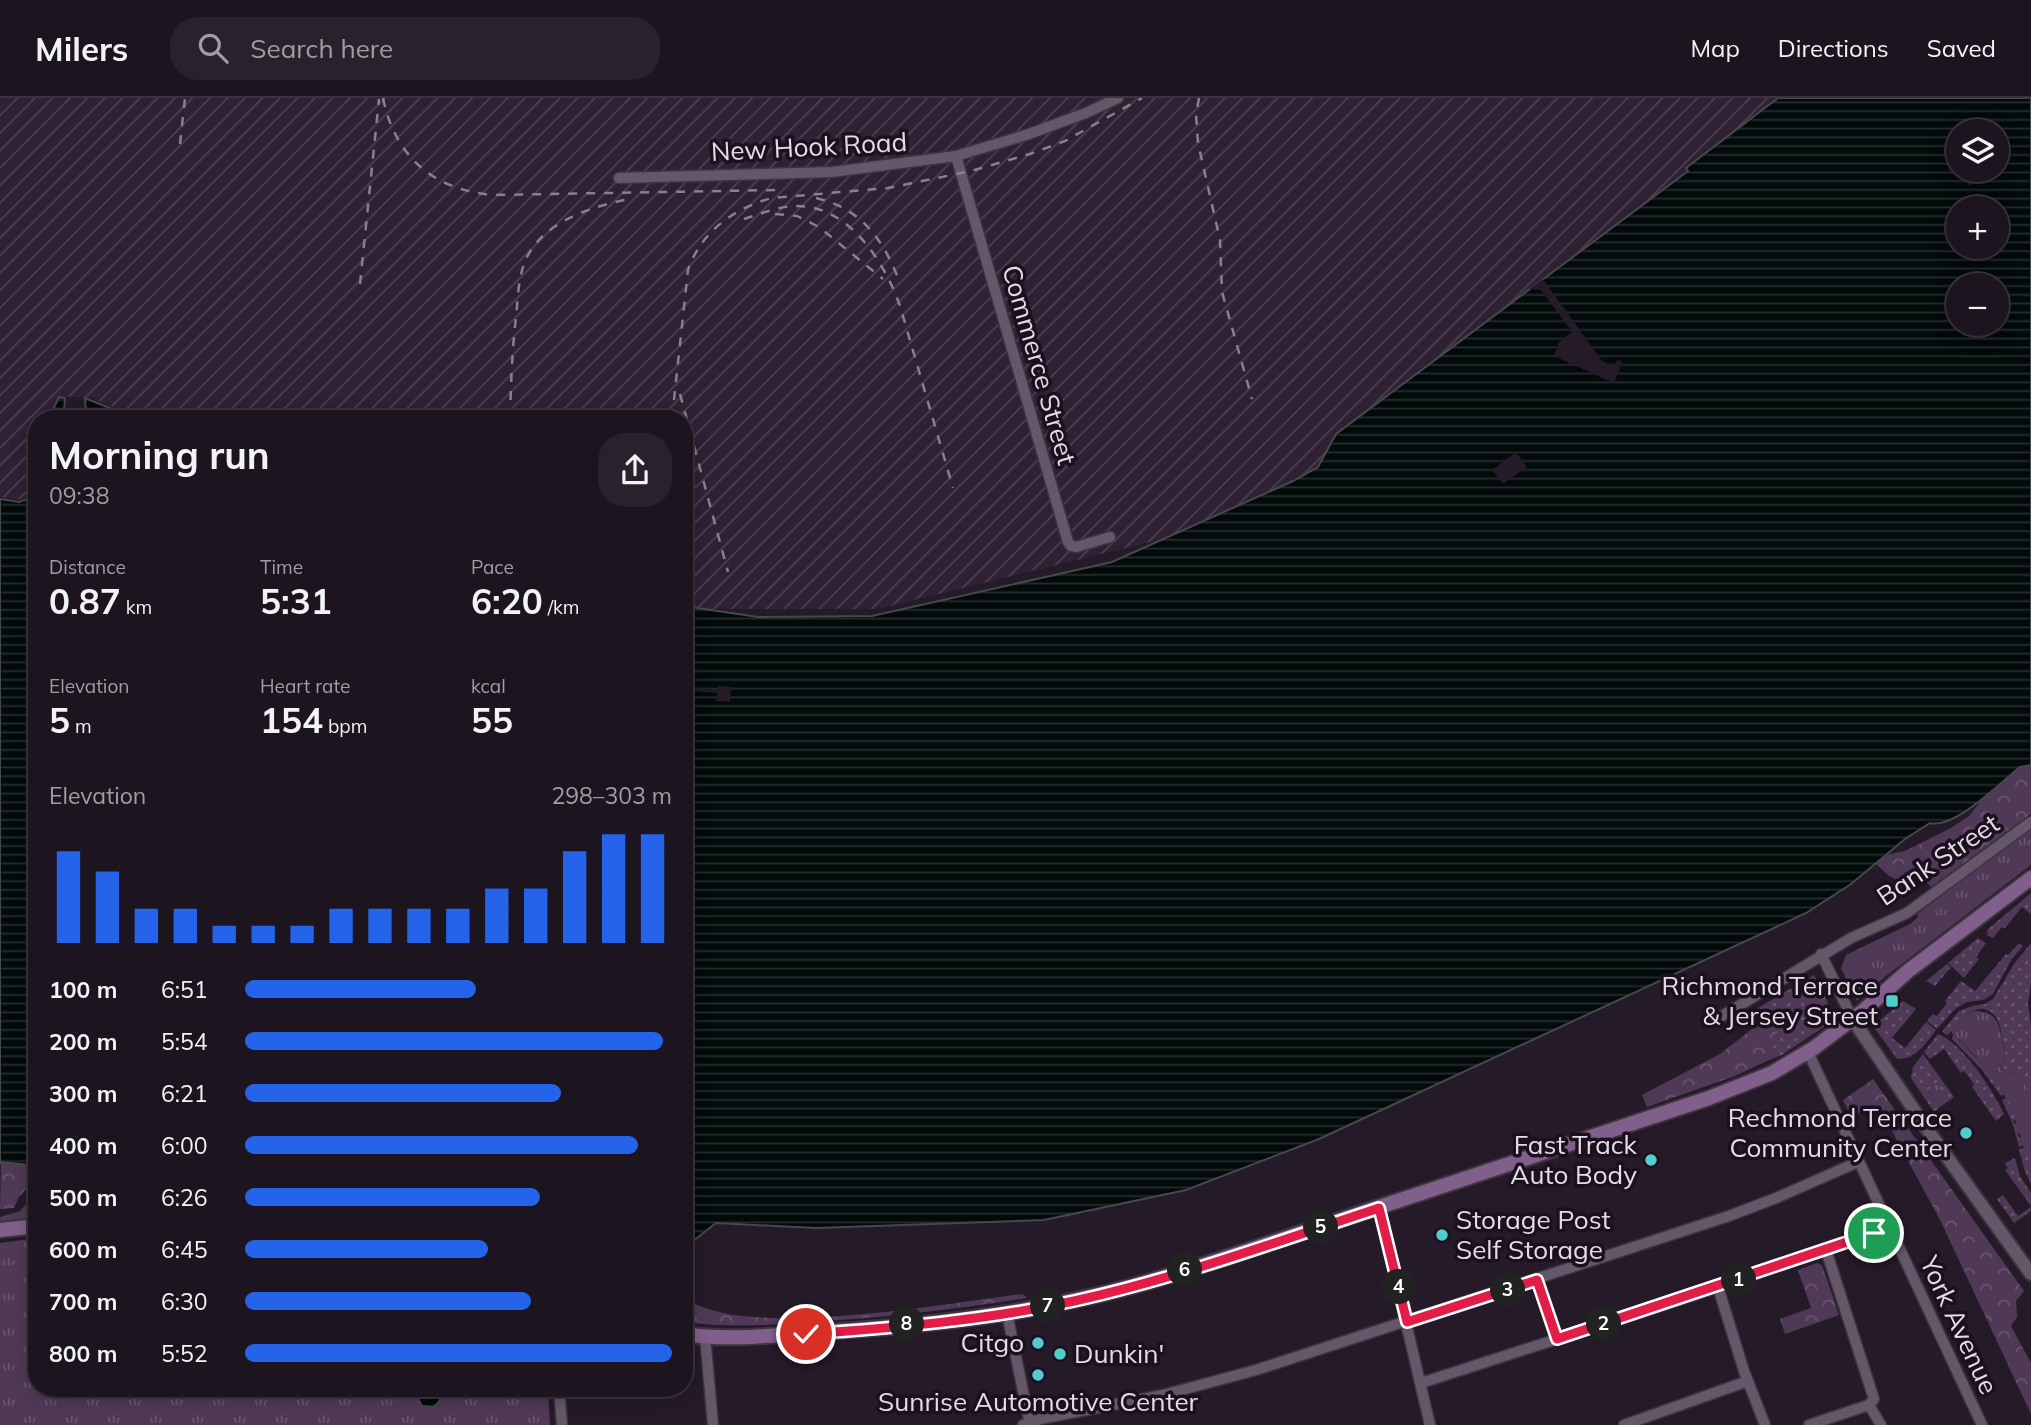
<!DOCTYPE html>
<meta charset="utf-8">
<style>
body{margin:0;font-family:Mulish,sans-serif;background:#29212b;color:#f1f3f6;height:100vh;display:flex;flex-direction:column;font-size:26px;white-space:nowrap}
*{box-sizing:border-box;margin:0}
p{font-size:23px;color:#a09ea4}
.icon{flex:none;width:38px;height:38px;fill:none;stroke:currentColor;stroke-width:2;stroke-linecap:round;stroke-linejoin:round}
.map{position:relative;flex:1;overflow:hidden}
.sheet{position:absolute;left:28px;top:312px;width:665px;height:987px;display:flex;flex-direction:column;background:#1c141e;border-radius:28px;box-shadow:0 4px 18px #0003,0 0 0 2px #3a333c}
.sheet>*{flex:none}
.controls{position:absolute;left:1946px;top:21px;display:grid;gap:14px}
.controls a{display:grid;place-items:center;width:63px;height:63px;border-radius:50%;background:#1c141e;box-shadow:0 4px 18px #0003,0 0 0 2px #3a333c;font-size:35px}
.pin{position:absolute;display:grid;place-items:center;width:60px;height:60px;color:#fff;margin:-30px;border:4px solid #fff;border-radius:50%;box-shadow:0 2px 7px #0007}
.km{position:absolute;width:35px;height:35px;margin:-18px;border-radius:50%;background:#222;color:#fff;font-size:19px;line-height:35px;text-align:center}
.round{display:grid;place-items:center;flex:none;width:74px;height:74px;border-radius:28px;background:#29212b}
.summary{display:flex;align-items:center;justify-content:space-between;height:119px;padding:0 21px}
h1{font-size:38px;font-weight:700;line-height:52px}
.figures{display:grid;grid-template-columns:repeat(3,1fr);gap:10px;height:119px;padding:7px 21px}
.figures div{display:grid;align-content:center}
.figures b{font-size:35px;font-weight:700}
.figures small{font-size:19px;font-weight:400}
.figures p{font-size:19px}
.chart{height:196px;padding:14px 21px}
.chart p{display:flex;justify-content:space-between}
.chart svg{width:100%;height:126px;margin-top:7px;stroke:#2563eb;stroke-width:6}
ul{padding:0 21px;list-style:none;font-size:23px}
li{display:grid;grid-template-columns:112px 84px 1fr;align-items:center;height:52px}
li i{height:18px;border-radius:9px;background:#2563eb}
header{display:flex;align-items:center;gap:42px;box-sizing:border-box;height:98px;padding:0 35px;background:#1c141e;border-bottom:2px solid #3a333c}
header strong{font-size:33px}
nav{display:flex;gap:38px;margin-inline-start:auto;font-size:24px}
.search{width:490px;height:63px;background:#29212b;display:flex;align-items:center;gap:18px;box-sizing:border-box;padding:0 24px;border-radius:28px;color:#a09ea4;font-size:26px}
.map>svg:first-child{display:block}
.industrial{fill:url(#industrial-furrows)}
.grass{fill:url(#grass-dots)}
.forest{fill:url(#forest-crowns)}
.park{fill:url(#park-tufts)}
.pitch{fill:#503957}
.water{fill:url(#water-rules);stroke:#46494c;stroke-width:2;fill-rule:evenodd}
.pier{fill:#251a28}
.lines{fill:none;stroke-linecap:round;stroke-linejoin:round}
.minor-casing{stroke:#3d3440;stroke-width:13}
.tertiary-casing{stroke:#3d3440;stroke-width:16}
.secondary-casing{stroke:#3d3440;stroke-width:18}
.minor{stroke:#655769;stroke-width:10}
.tertiary{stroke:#655769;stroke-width:12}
.secondary{stroke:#815f8b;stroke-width:14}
.rail{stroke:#89808c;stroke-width:2.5;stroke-dasharray:9 9;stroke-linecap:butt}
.route-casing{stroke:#fff;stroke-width:14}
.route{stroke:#e11d48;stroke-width:9}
.poi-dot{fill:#52cdcd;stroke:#1c101f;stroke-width:2.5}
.labels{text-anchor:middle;stroke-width:7;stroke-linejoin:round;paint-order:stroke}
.street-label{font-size:26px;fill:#e3dbe5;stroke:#1c101f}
.poi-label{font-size:26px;fill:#e3dbe5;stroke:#1c101f;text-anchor:end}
</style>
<header>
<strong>Milers</strong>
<div class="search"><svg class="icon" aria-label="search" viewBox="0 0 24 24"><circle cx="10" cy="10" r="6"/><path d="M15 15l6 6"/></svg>Search here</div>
<nav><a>Map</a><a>Directions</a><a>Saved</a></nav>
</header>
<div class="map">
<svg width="2031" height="1327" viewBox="0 0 2031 1327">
<defs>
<pattern id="industrial-furrows" width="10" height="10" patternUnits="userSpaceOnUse" patternTransform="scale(1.75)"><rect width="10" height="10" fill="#2f2034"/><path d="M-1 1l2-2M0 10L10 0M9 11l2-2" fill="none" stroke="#4d4051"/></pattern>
<pattern id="grass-dots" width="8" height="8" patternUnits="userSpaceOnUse" patternTransform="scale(1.75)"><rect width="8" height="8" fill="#503957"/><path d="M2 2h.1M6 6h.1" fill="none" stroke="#69556f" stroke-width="1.8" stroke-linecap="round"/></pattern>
<pattern id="forest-crowns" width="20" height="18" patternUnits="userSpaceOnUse" patternTransform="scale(1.75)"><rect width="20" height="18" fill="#503957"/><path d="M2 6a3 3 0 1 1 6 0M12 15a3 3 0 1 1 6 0" fill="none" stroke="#69556f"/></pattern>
<pattern id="park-tufts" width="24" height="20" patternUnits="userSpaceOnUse" patternTransform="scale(1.75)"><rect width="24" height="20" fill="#503957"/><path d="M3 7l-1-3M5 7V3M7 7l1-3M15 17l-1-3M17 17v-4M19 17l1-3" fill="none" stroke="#69556f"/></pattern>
<pattern id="water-rules" width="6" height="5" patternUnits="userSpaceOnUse" patternTransform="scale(1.75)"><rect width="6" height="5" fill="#020a0a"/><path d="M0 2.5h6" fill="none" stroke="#272d2e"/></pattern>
</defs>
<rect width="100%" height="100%" fill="#251a28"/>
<path class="industrial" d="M 0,0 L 1778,0 L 1686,69 L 1688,73 L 1336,336 L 1318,369 L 1199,432 L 878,511 L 684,511 L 684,320 L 138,320 L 89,299 L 59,299 L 47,320 L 37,320 L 30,403 L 0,399 Z"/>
<path class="grass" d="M 2031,795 L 2031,816 L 2022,809 L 2005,830 L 2002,829 L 1993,840 L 1988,838 L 1987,832 Z
M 1978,840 L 1986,845 L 1976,859 L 1979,861 L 1964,880 L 1948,865 Z
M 2019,845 L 2023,848 L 2011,862 L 1993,896 L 1983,902 L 1967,904 L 1955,911 L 1937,931 L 1927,923 L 1933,916 L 1937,918 L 1947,905 L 1945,903 L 1961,883 L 1975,893 L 2006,856 L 2008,857 Z
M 2031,845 L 2031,885 L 2028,906 L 2031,927 L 2031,994 L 2014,974 L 2006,977 L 2002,974 L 2001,969 L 2006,959 C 2002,948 2002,929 1997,921 C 1983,897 1955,922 1949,936 L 1946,937 L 1942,933 L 1959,913 L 1972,908 L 1985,906 L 1993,901 L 2014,866 Z
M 1947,866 L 1951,869 L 1935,888 L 1926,883 Z
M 1814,877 L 1834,917 L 1834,922 L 1782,957 L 1767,963 C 1770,951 1779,937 1777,926 L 1769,923 L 1763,925 L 1756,911 Z
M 1903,903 L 1916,911 L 1892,940 L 1905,950 L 1926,924 L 1936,932 C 1925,946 1916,962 1897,961 L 1873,928 Z
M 1938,936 C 1963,946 1993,992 2004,1016 L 1996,1023 L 1972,989 L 1974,986 L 1964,973 L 1961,975 L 1944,951 L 1930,961 L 1924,954 Z
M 1953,936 L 1993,977 L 2005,996 L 2001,998 L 1982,972 L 1952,941 Z
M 1923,956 L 1954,999 L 1950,1002 L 1938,985 L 1928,992 L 1940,1009 L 1934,1014 L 1911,980 L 1913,969 Z
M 2006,1000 L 2016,1021 L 2013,1022 L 2015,1026 L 2017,1025 L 2020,1035 L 2018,1036 L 2019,1040 L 2021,1040 L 2024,1047 L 2019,1049 L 2012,1024 L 2002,1002 Z
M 2031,1048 L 2031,1086 L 2024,1071 L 2019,1051 Z
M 2015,1060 L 2020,1078 L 2031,1095 L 2031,1108 L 2005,1072 L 2008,1070 L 2005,1065 Z
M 2003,1097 L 2018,1118 L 2031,1109 L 2031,1113 L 2014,1125 L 1997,1101 Z"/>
<path class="forest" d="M 2031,667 L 2031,716 L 1931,789 L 1920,777 L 1905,786 L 1889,778 L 1876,766 L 1886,757 L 1905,753 L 1951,730 L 1969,718 L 1986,696 L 2020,669 Z
M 1769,923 L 1777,926 C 1780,937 1770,951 1767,963 L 1735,978 L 1647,1009 L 1642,997 L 1720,956 L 1752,931 Z
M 1873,981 L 2024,1193 L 2016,1203 L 2017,1219 L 2011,1228 L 2031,1265 L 2031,1316 L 1941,1124 L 1891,1031 L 1874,1007 L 1851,1019 L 1843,1002 Z
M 1,1064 L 30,1067 L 37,1079 L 19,1099 L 14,1110 L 0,1111 Z
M 30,1101 L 37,1101 L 37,1120 L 0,1124 L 0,1119 L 20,1113 Z
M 1817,1165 L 1822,1167 L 1839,1217 L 1785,1236 L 1780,1221 L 1811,1210 L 1798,1172 Z
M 1023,1196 L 1027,1200 C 965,1210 902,1217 840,1222 C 788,1226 735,1231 684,1224 L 684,1198 C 735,1245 954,1204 1023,1196 Z"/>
<path class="park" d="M 2031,730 L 2031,767 L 1886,878 L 1857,903 L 1841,870 L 1846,857 L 1910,826 L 1918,819 L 1917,816 Z
M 1974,913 C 2005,913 1998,936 2006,959 L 2001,969 L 2002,974 L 2006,977 L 2014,974 L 2031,994 L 2031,1048 L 2024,1050 C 2008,992 1993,974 1950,933 L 1959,920 Z
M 1938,985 L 1950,1002 L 1940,1009 L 1928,992 Z
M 37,1140 L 37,1290 L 548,1290 L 550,1327 L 0,1327 L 0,1145 Z"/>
<path class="pitch" d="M 2013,976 L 2026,995 L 2013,1004 L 2000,985 Z
M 2031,1004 L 2031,1045 L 2026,1047 L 2014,1009 Z"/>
<path class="water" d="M 1778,0 L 2031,0 L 2031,667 L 2020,669 C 2000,685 1955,731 1930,725 L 1905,741 L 1851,786 L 1806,815 L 1319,1041 L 1186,1092 L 1044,1122 L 816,1130 L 716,1125 L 693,1143 L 689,1173 L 684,1176 L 684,508 L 758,519 L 872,518 L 1112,464 L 1293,383 L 1318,369 L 1336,336 L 1688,73 L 1686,70 ZM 1958,33 L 1997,33 L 1997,72 L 1958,72 ZM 1958,110 L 1997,110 L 1997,149 L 1958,149 ZM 1958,187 L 1997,187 L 1997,226 L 1958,226 Z
M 59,299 L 65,300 L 64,314 L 86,316 L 85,300 L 134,320 L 49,320 Z
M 37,369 L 37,1079 L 30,1067 L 1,1064 L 0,1066 L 0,401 L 19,404 L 34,399 Z
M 419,1290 L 438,1290 C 443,1297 441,1304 433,1309 L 422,1308 L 416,1297 Z"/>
<path class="pier" d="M 1997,60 L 2002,69 L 1969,88 L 1960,72 L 1997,72 Z
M 1543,181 L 1602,263 L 1614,268 L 1616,263 L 1620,262 L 1622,265 L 1614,285 L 1554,258 L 1559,244 L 1572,234 L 1541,192 L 1529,191 Z
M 1516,354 L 1527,369 L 1503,386 L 1492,372 Z
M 718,588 L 731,589 L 730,604 L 716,603 L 717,595 L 684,592 L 684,589 L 717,592 Z"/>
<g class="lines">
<defs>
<path id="minor" d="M 956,58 L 1068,444 L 1071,448 L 1076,449 L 1110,439
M 619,80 L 832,74 L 956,58 L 1026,37 L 1086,15 L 1118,0
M 1821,856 L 1853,922
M 1722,918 L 1851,840 L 1907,815 L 2031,724
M 1808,954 L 1982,1327
M 1379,1110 L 1430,1327
M 1537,1182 L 1557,1241
M 1718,1189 L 1744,1273 L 1765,1327
M 1007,1215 L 1030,1327
M 705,1238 L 713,1327
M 1421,1285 L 1718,1189 L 1890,1129
M 559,1290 L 562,1327
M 1869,1307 L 1881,1327
M 1023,1327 L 1040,1321 L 1163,1297 L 1256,1272 L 1729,1118 L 1776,1100 L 1858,1064
M 1624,1327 L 1748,1283
M 1809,1327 L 1869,1307 L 1874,1301 L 1826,1152"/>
<path id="tertiary" d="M 1853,922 L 1927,1031 L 2031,1176"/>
<path id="secondary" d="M 0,1132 L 37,1128
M 684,1236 C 729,1243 778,1237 822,1234 C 906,1229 994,1220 1075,1202 C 1129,1191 1181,1174 1234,1157 L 1709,1000 L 1772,975 L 1814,950 L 1863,913 L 1908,873 L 2031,780"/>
</defs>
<use href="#minor" class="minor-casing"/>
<use href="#tertiary" class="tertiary-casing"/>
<use href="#secondary" class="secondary-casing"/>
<use href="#minor" class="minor"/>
<use href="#tertiary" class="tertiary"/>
<use href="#secondary" class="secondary"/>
<path class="rail" d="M 383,0 C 395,59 434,92 493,97 L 778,92
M 1199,0 L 1196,17 L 1198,45 L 1220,142 L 1222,194 L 1252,301
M 180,46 L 185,0
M 816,100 C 863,111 884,143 900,185
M 775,116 L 797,118 L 819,129 L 883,181
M 744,121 C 760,116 779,108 796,108 C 849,107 885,165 900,208 L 953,390
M 360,186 L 379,1
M 680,296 L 728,474
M 510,320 C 511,286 512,253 516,219 C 518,200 518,179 526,161 C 544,123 591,109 629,101
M 672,320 L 688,172 C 701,134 734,110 772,100 L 888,90 L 971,73 L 1030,56 L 1065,43 L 1142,0"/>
</g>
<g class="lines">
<defs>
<path id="route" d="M 806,1236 C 895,1230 987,1222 1074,1203 C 1178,1180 1279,1143 1379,1110 L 1407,1224 L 1537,1182 L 1557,1241 L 1874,1135"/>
</defs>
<use href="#route" class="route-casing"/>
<use href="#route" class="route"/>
</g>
<g class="poi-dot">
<rect x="1885" y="896" width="14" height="14" rx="3.5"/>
<circle cx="1966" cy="1035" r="7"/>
<circle cx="1651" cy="1062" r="7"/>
<circle cx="1442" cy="1137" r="7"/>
<circle cx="1038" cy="1245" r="7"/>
<circle cx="1060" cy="1256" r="7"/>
<circle cx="1038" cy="1277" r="7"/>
</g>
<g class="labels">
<g class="street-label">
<text transform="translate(809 49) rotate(-3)" y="9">New Hook Road</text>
<text transform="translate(1039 267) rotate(74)" y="9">Commerce Street</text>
<text transform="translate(1938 762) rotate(-34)" y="9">Bank Street</text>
<text transform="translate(1959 1227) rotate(65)" y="9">York Avenue</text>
</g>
<g class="poi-label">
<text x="1878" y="897">Richmond Terrace<tspan x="1878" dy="30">&amp; Jersey Street</tspan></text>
<text x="1952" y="1029">Rechmond Terrace<tspan x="1952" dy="30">Community Center</tspan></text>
<text x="1637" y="1056">Fast Track<tspan x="1637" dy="30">Auto Body</tspan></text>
<text x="1456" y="1131" text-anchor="start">Storage Post<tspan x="1456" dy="30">Self Storage</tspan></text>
<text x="1024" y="1254">Citgo</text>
<text x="1074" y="1265" text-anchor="start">Dunkin'</text>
<text x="1038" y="1313" text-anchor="middle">Sunrise Automotive Center</text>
</g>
</g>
</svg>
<div class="controls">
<a><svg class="icon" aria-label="layers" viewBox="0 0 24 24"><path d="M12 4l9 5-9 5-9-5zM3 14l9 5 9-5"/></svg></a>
<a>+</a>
<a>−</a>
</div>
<div class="pin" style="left:1874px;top:1135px;background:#1e9e55"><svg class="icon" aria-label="arrive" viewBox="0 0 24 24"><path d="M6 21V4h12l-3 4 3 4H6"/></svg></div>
<div class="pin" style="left:806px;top:1236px;background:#d93025"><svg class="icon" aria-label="check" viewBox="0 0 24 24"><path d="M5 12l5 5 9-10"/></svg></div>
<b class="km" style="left:1739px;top:1182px">1</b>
<b class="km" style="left:1604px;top:1226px">2</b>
<b class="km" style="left:1508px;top:1192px">3</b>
<b class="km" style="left:1399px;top:1189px">4</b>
<b class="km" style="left:1321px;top:1129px">5</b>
<b class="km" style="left:1185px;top:1172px">6</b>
<b class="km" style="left:1048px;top:1208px">7</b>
<b class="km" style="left:907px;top:1226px">8</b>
<section class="sheet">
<div class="summary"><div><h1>Morning run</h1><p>09:38</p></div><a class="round"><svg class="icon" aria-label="share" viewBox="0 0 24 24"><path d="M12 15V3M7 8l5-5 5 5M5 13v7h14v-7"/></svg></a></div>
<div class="figures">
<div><p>Distance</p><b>0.87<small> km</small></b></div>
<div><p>Time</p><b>5:31</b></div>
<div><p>Pace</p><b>6:20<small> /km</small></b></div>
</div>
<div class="figures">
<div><p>Elevation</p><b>5<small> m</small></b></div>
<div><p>Heart rate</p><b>154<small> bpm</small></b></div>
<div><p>kcal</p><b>55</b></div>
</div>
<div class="chart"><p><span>Elevation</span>298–303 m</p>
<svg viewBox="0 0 160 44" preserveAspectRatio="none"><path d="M5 44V12M15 44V19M25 44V32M35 44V32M45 44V38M55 44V38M65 44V38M75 44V32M85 44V32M95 44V32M105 44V32M115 44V25M125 44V25M135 44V12M145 44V6M155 44V6"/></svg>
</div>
<ul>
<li><b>100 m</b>6:51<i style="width:54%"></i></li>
<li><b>200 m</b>5:54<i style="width:98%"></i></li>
<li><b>300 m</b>6:21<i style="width:74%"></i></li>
<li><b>400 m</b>6:00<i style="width:92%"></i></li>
<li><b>500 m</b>6:26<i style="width:69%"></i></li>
<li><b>600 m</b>6:45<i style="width:57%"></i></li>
<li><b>700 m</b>6:30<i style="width:67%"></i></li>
<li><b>800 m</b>5:52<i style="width:100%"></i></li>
</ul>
</section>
</div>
